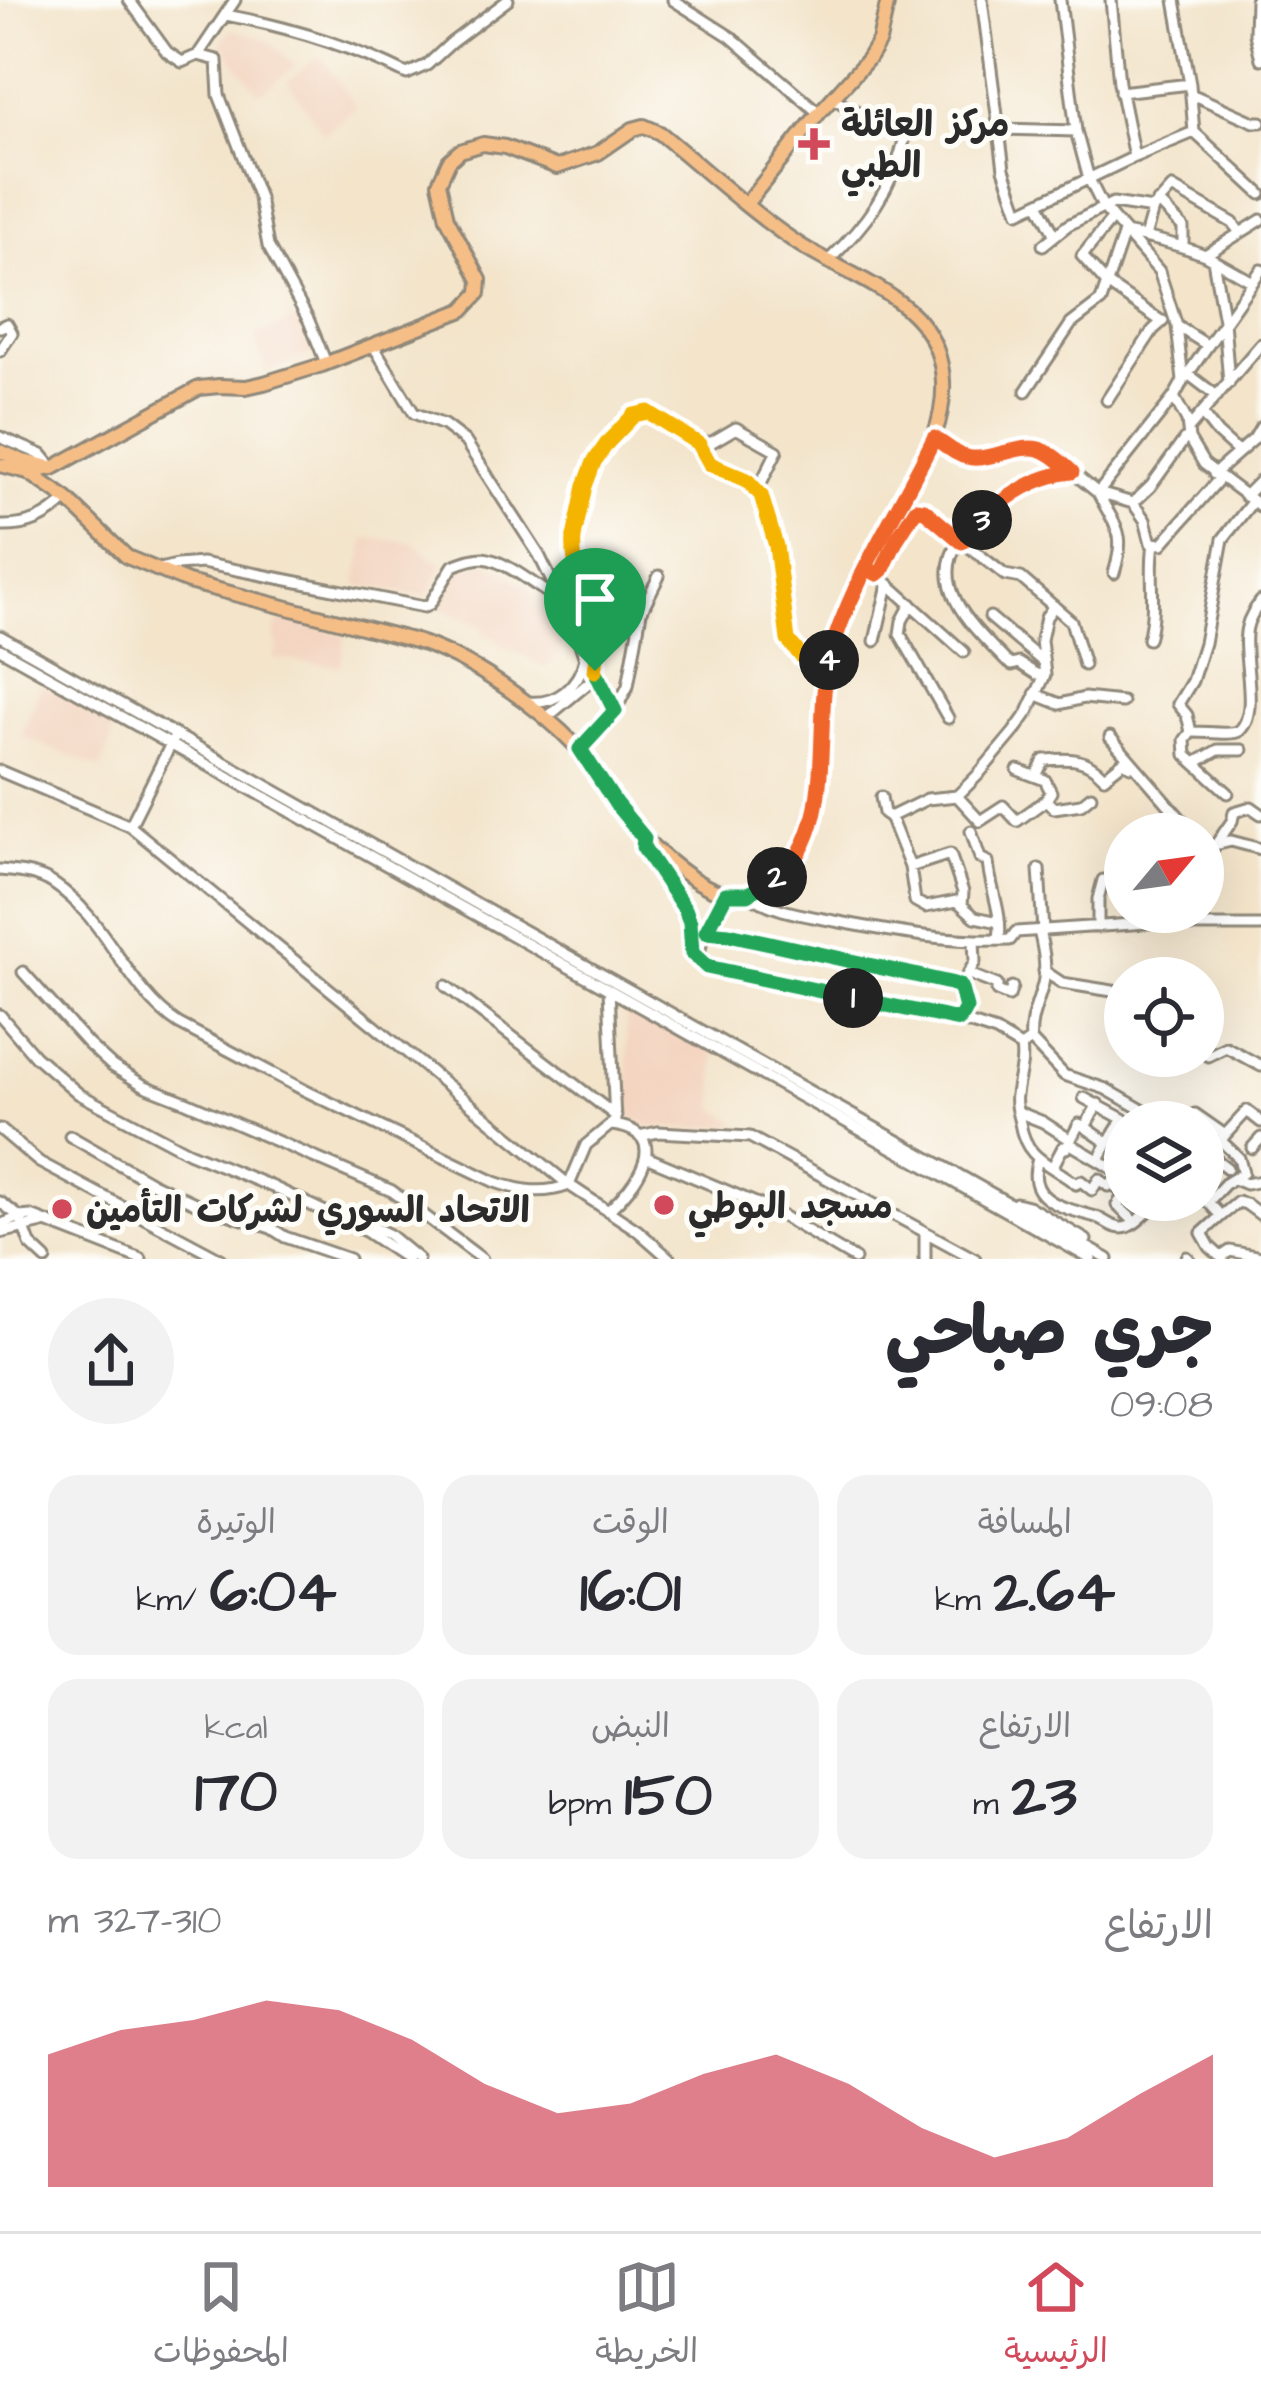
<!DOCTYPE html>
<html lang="ar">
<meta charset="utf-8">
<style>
body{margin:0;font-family:"Architects Daughter","Playpen Sans Arabic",sans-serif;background:#f2f2f3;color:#2b2b33;direction:rtl;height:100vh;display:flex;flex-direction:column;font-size:45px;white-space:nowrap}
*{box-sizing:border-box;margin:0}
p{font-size:39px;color:#7c7c81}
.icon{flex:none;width:66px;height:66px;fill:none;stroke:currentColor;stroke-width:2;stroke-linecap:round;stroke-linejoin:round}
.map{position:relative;height:1259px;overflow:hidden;direction:ltr}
.sheet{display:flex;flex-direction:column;background:#fff;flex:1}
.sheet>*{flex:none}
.needle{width:78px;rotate:61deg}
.fabs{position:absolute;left:1104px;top:813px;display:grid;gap:24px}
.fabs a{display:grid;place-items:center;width:120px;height:120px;border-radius:50%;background:#fff;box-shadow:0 12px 48px #0002;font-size:60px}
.pin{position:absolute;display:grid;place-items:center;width:102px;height:102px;color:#fff;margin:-123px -51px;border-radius:50% 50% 50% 0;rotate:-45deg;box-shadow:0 0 12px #0007}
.pin .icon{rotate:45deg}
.km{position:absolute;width:60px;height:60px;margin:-30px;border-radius:50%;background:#222;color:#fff;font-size:33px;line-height:60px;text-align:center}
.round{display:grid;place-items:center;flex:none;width:126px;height:126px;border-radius:63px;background:#f2f2f3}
.overview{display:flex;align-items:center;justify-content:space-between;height:204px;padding:0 48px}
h1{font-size:66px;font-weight:800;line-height:90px}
.figures{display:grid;grid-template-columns:repeat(3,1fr);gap:18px;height:204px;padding:12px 48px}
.figures div{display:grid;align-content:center;border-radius:30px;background:#f2f2f3;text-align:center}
.figures b{font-size:60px;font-weight:800}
.figures small{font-size:33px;font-weight:400}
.figures p{font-size:33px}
.chart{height:336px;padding:24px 48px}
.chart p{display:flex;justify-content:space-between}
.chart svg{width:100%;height:216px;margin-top:12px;fill:#d1495b;opacity:.7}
.tab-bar{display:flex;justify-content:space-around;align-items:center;height:168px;border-top:3px solid #e1e1e2;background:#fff;font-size:33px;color:#7c7c81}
.tab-bar a{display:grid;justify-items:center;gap:6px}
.tab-bar .on{color:#d1495b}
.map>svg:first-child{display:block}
.built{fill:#f3d4bf}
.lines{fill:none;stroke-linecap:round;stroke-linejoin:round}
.minor-casing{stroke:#8f887a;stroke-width:15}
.major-casing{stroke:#8f887a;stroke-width:18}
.minor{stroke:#fff;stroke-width:9}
.major{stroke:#f6be87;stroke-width:12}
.split-1-casing{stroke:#fff;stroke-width:24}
.split-2-casing{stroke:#fff;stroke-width:24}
.split-3-casing{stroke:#fff;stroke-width:24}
.split-4-casing{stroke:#fff;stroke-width:24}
.split-5-casing{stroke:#fff;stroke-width:24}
.split-6-casing{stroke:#fff;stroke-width:24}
.split-1{stroke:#22a559;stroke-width:15}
.split-2{stroke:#22a559;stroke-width:15}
.split-3{stroke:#f0652b;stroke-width:15}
.split-4{stroke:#f0652b;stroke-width:15}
.split-5{stroke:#f5b400;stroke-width:15}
.split-6{stroke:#f5b400;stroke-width:15}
.poi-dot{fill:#d1495b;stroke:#fdfcf7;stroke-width:4.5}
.labels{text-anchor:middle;stroke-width:10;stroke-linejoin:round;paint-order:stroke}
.poi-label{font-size:36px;font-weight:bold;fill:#2b2b2b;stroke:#fdfcf7;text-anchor:start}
</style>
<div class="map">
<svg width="1261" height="1259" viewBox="0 0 1261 1259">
<rect width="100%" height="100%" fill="#fdfcf7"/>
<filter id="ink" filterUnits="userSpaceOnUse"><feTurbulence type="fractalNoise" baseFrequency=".00833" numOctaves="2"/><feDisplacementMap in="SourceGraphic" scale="24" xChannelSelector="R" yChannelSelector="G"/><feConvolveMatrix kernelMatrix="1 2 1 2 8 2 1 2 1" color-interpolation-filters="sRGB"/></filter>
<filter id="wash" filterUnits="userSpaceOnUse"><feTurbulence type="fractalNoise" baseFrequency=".004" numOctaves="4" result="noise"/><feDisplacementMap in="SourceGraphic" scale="48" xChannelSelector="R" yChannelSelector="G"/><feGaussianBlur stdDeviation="2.7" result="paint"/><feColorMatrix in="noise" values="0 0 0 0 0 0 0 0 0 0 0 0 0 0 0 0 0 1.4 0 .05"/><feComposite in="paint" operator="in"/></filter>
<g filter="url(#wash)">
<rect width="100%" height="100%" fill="#f3e4ca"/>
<path class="built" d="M 232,29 L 268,40 L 295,66 L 264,91 L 258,92 L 220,42 Z
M 317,57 L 323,60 L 356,107 L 324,134 L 288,81 Z
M 298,319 L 303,333 L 315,352 L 267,372 L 254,335 Z
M 365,538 L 413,542 L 443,566 L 427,597 L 357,585 Z
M 484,563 L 490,564 L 530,589 L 543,608 L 562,646 L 546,668 L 483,633 L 485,628 L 439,607 L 439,597 L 454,570 Z
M 280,618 L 346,634 L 341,666 L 273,659 L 278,646 L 274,636 Z
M 41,684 L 117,722 L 101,769 L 22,736 Z
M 630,1006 L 714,1050 L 716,1108 L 739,1125 L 696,1129 L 649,1127 L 630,1118 L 625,1010 Z"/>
</g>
<g filter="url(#ink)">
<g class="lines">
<defs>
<path id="minor" d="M 129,0 L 167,52 L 182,62 L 198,55 L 235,0
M 673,0 L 731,37 L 819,113
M 982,0 L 1004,169 L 1019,212 L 1134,157 L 1119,83 L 1111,0
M 1060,0 L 1076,131 L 1089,179 L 1103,207 L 1159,271 L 1177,326 L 1183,381
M 1175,0 L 1190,84 L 1194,132 L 1261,194
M 1256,0 L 1255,34 L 1261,59
M 226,15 C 289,27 349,45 407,74 L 427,65 L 451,43 L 508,0
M 198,55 L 217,60 L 219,95 L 259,198 L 268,246 L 309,321 L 326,363
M 1120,92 L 1190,84
M 1191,94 L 1254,122 L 1261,122
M 999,129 L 1076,131
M 1134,157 L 1194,132
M 1158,202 L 1183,227 L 1183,246
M 1038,203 L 1054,234
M 1112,219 L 1082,256 L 1107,284 L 1161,321
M 1124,233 C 1151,238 1180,245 1205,255
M 1145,237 L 1153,209 L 1172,188 L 1233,223 L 1240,233
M 1043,245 L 1068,225 L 1113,203 L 1153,209
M 1213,260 L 1224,321 L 1229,383
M 827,262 C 865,226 893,189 905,137 L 832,98
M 1253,282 L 1205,255 L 1261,220
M 1177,326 L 1207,345
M 0,327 L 7,324 L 12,333 L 0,351
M 373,345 L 414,413 L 444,425 L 465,441 L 539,555 L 575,629 L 585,659 L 595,671 L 615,711
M 1188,374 L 1217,396
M 1026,391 L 1071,324 L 1101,301 L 1124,233
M 1174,397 L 1183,381 L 1261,270
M 1107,400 L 1153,330 L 1163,321
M 1202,414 L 1217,433 L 1237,451
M 1189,428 L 1261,344
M 0,437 L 42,455 L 51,466
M 934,438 C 945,444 955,455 967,457 C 976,460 985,457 995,455 C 1036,445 1039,442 1072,472
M 699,444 L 712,442 L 736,428 L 777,451 L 761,483 L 761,495
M 1214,474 L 1254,439 L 1261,427
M 1098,493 L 1133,503 L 1151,486 L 1184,440 L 1189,439
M 1098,493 C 1116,529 1127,531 1114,573
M 1245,496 L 1261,480
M 1133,503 L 1145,520 L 1151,543 L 1162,544 L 1220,478
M 0,526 C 29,527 47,518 67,499
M 960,539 C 927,587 974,628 1006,661 L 1012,665 L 1019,663 L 1036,674 L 1045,675
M 962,541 C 995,509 1024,478 1072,472 L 1098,493 L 1174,397 L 1187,421 L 1189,439 L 1204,464 L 1261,507
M 155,570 L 177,565 L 202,563 L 424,607 L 430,604 L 453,566 C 463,562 473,558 483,558 C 507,560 543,592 564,604
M 877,574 C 890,562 905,527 916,509 L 920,508 L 1005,575 L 1021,578 L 1071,621 L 1084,665
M 877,574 L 964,652
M 911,604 L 902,621 L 900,634 L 948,718
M 990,617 L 1042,661
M 0,636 L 1108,1259
M 1148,639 C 1157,607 1149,575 1154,543
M 875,641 L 888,584
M 0,649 L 1091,1259
M 1035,694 L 1060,704 L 1084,698 L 1122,702
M 528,702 C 557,705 578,686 585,659
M 545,719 L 592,680 C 604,647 587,613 578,580 C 566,535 580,474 611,438 C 622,426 631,413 648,412 L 699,444 L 710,464 L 747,480 L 761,495 L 777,546 L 788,640 L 802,657 L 828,667
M 1191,732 C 1202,731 1232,736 1239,731 C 1261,712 1240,654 1247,627 C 1249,617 1255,609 1261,601
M 1110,737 L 1194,834
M 580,750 L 615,711 L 628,686 L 641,612 L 659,576
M 1195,763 L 1218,750 L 1242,750
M 1018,770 L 1045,780 L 1051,792 L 1046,800
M 0,771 L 130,826 L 569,1185 L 637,1230 L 670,1259
M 1036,776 L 1044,760 C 1069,758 1086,757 1104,777 L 1123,762 L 1131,766
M 1228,793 L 1186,755 L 1185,740 L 1191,732 L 1187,715 L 1178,704 L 1192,681 L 1204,643 L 1223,539 L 1252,502
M 957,796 L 980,821 L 1003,806 L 1017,821 L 1046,800 L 1054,808 L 1081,804 L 1091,796
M 881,797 L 884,813 L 890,817 L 910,867 L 915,901 L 926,907 L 957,901 L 975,917 L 999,922
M 890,817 L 927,799 L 957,796 L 977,776 L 1013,733 L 1028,712 L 1045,675 L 1041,640 L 1046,617 L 1054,606
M 130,826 L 173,740
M 971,831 L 980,858 L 988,862 C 990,889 1003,913 999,940
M 644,838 L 643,847 L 685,909 L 690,922 L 692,954 L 707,967 L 959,1020 L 996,1032 L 1021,1047
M 1218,844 L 1231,841 L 1261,849
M 1203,863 L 1232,821 L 1234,812 L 1251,807 L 1261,814
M 910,867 L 950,854 L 963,892 L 962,905
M 1039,869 L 1043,931
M 0,870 C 19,872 38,873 54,884 C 108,920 126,989 179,1024 L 304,1090 L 495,1182 C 521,1191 543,1195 569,1185 L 586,1145 L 615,1121 L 609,990
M 747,894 C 774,911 798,914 829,920 C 893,932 943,942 1010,940 L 1016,932 L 1161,922 L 1196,926 L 1261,926
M 1098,927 L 1098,899 L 1103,880
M 1039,931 C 1044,951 1048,971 1041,991 C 1036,1008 1029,1022 1031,1040 L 1021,1047 C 1024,1065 1018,1077 1016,1095 C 1014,1104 1018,1114 1020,1123 C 1026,1160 1049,1163 1076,1184 L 1081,1181 L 1092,1190 L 1099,1179 L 1108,1186 L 1111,1183 L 1120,1191 L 1125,1185
M 706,932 L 729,934 L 960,987
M 698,960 L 702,939 L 726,894
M 1044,971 L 1062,983 L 1125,993
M 23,972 L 88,1044 L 112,1066 L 145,1086 L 186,1102 L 392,1191 L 482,1259
M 969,974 L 997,985 L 997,991 L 1009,996 L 1012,987
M 966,977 L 975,962 L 974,940
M 446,986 L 616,1116
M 0,1015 L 35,1056 L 79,1094 L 188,1152 L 273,1187 L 367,1232 L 407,1259
M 959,1020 L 966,1008 L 960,987
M 1031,1040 L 1064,1075 L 1106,1089 L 1144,1111 L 1156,1122
M 1203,1052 L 1208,1056 L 1226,1047 L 1261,1066
M 1084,1098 L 1123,1119 L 1108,1143
M 1018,1112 L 1043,1122 L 1071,1140
M 1165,1122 L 1172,1115 L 1181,1122
M 1188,1122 L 1195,1114 L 1225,1135 L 1209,1154 L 1227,1168
M 1085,1127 L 1108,1143 L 1099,1159
M 0,1129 L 39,1162 L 221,1259
M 1225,1135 L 1247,1111 L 1261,1122
M 70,1136 L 152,1183 L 197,1204 L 271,1228 L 285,1237 L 349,1259
M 639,1136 L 658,1132 L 750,1137 L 975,1259
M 1220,1140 L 1239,1158 L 1243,1173 L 1225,1184 L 1208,1202 L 1221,1216 L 1202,1233 L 1210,1247 L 1223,1259
M 1069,1143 L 1079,1124 L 1085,1127 L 1098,1104
M 1252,1148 L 1261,1138
M 646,1157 L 772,1210 L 855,1259
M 1038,1159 C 1024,1202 1065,1208 1096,1217 C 1105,1220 1111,1228 1122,1228 C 1135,1228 1150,1208 1160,1200
M 1053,1166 L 1063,1147 L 1066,1148 L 1069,1143 L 1125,1176
M 1234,1179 L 1246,1184 L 1261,1181
M 1120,1191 L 1124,1195 L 1117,1205 L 1135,1222
M 0,1202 L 20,1217 L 30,1244 L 46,1259
M 1016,1203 L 1028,1206 L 1086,1240
M 608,1211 C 635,1187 676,1133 612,1125
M 1221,1216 L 1238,1202 L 1246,1204 L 1261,1215
M 0,1225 L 20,1217 L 31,1216 L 141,1259
M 354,1227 L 364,1223 L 388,1234 L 418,1259
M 0,1233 L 47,1222
M 1187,1257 L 1189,1259
M 1221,1257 L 1230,1251 L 1261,1257
M 925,1259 L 925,1232"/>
<path id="major" d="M 746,204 L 819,113 L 868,59 L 879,41 L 888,0
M 0,451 L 23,461 L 46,466
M 0,465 L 28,472 L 53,468 L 199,388 L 219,386 L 246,387 L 264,383 L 322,365 L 463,310 L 479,293 L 480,280 L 447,218 L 439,183 L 449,161 L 460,151 L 483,144 L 505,147 L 557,167 L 598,153 L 633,129 L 644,126 L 660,133 C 704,169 747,209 794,241 C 842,275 921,293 939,357 C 959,427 904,490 875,549 C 859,582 844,615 832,649 C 826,667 826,685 825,703 C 822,743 820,782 811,820 C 808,832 806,845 800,855 C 789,875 755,897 732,895 C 695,891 640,838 619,808 C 605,788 595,766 578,748 C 538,706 468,656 412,640 L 188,582 L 127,557 L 67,499 L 28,472"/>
</defs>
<use href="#minor" class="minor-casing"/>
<use href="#major" class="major-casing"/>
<use href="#minor" class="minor"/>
<use href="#major" class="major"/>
</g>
</g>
<g class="lines" filter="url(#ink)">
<defs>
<path id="split-1" d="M 595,671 L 615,711 L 580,749 L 616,804 L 644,838 L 643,847 L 685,909 L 690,922 L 692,953 L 707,967 L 853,998"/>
<path id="split-2" d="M 777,877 L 748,894 L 726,894 L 706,932 L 729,934 L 950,983 L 960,986 L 966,1008 L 959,1020 L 853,998"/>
<path id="split-3" d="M 777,877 C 839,832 812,721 830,655 C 838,625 853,596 866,568 L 877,574 L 883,569 L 897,539 L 916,509 L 924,510 L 962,542 L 982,520"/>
<path id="split-4" d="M 829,660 C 850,581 899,511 934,438 C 945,444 955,455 967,457 C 976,460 985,457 995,455 C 1036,445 1039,442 1072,472 C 1036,476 1007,495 982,520"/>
<path id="split-5" d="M 574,537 L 585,486 L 594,462 L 608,442 L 634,415 L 648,412 L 699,444 L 710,464 L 747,480 L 761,495 L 776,546 L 788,640 L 802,657 L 828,667 L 829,660"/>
<path id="split-6" d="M 574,537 C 570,583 604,626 595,671"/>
</defs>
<use href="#split-1" class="split-1-casing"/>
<use href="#split-2" class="split-2-casing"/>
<use href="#split-3" class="split-3-casing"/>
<use href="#split-4" class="split-4-casing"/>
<use href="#split-5" class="split-5-casing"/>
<use href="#split-6" class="split-6-casing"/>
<use href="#split-1" class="split-1"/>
<use href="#split-2" class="split-2"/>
<use href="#split-3" class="split-3"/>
<use href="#split-4" class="split-4"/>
<use href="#split-5" class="split-5"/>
<use href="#split-6" class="split-6"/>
</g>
<g class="poi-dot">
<path d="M808 126h12v12h12v12h-12v12h-12v-12h-12v-12h12z"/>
<circle cx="664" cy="1205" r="12"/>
<circle cx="62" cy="1209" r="12"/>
</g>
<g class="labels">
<g class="poi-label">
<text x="841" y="136">مركز العائلة<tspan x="841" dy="41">الطبي</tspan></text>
<text x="688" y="1218">مسجد البوطي</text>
<text x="86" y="1222">الاتحاد السوري لشركات التأمين</text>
</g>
</g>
</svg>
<div class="fabs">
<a><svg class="needle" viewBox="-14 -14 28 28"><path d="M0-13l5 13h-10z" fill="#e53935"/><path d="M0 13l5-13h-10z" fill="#7c7c81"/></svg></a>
<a><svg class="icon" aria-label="locate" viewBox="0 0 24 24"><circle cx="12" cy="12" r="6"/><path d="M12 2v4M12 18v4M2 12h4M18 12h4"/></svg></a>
<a><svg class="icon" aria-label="layers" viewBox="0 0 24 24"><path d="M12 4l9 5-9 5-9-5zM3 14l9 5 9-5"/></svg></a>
</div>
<div class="pin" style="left:595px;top:671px;background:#1e9e55"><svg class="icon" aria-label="arrive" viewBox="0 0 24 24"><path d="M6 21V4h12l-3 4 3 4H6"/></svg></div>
<b class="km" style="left:853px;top:998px">1</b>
<b class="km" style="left:777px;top:877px">2</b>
<b class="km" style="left:982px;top:520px">3</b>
<b class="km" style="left:829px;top:660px">4</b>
</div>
<section class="sheet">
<div class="overview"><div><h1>جري صباحي</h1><p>09:08</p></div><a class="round"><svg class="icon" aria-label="share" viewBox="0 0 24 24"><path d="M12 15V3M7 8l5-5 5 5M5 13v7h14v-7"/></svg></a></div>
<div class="figures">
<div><p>المسافة</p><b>2.64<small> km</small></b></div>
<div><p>الوقت</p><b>16:01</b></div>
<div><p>الوتيرة</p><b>6:04<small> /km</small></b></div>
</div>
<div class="figures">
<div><p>الارتفاع</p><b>23<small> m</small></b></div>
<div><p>النبض</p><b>150<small> bpm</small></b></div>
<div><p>kcal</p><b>170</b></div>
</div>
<div class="chart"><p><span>الارتفاع</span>310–327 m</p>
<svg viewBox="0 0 160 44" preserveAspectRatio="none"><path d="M0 44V17L10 12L20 10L30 6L40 8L50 14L60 23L70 29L80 27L90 21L100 17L110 23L120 32L130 38L140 34L150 25L160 17V44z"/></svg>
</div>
</section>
<nav class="tab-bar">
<a class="on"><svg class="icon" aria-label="home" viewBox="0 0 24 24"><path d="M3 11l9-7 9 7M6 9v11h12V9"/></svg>الرئيسية</a>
<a><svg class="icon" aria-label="map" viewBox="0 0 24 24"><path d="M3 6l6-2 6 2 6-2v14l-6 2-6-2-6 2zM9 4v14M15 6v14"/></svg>الخريطة</a>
<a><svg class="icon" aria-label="saved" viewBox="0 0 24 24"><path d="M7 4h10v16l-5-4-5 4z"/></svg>المحفوظات</a>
</nav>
